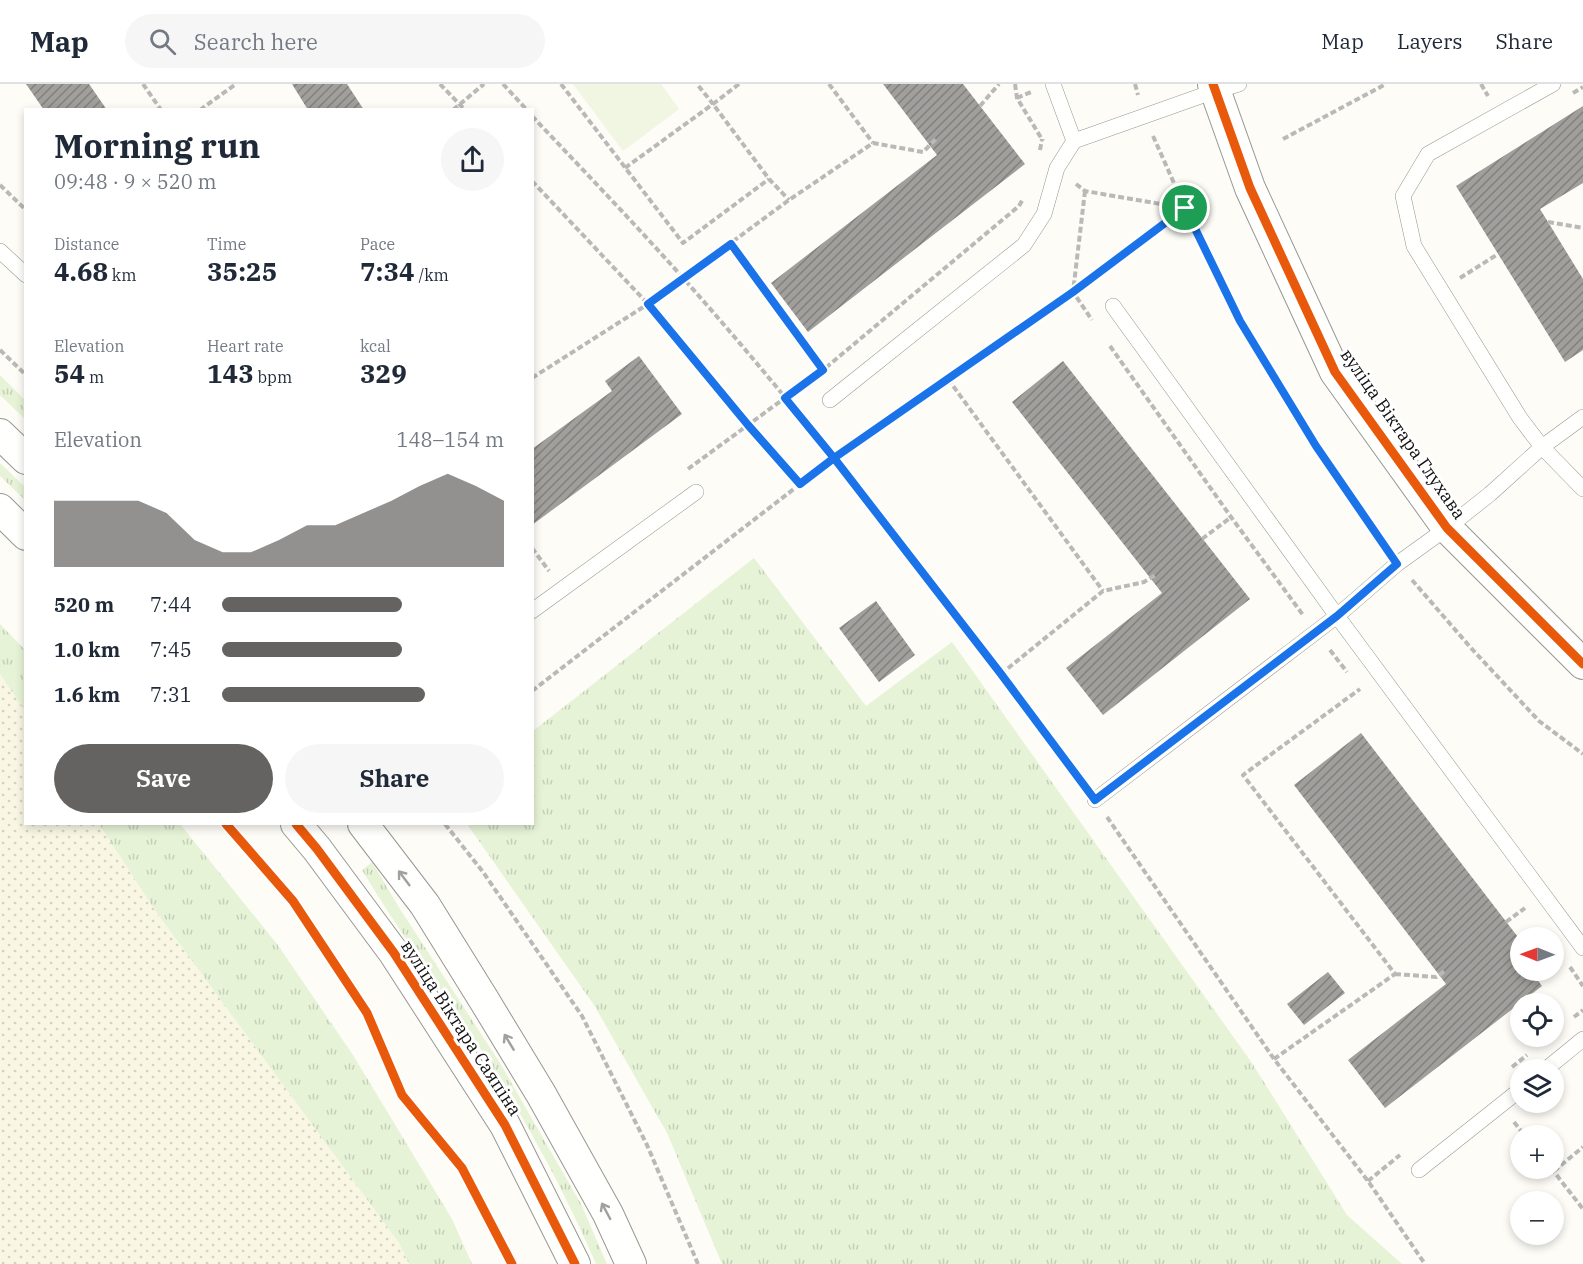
<!DOCTYPE html>
<meta charset="utf-8">
<style>
body{margin:0;font-family:"IBM Plex Serif",serif;background:#f6f6f7;color:#1f2937;height:100vh;display:flex;flex-direction:column;font-size:22px;white-space:nowrap}
*{box-sizing:border-box;margin:0}
p{font-size:20px;color:#747a83}
.icon{flex:none;width:33px;height:33px;fill:none;stroke:currentColor;stroke-width:2;stroke-linecap:round;stroke-linejoin:round}
.map{position:relative;flex:1;overflow:hidden}
.drawer{position:absolute;left:24px;top:24px;width:510px;height:717px;display:flex;flex-direction:column;background:#fff;border-radius:0px;box-shadow:0 3px 9px #0003}
.drawer>*{flex:none}
.needle{width:39px;rotate:271deg}
.fabs{position:absolute;left:1510px;top:843px;display:grid;gap:12px}
.fabs a{display:grid;place-items:center;width:54px;height:54px;border-radius:50%;background:#fff;box-shadow:0 3px 9px #0003;font-size:30px}
.pin{position:absolute;display:grid;place-items:center;width:51px;height:51px;color:#fff;margin:-26px;border:3px solid #fff;border-radius:50%;box-shadow:0 2px 6px #0007}
.round{display:grid;place-items:center;flex:none;width:63px;height:63px;border-radius:32px;background:#f6f6f7}
.headline{display:flex;align-items:center;justify-content:space-between;height:102px;padding:0 30px}
h1{font-size:33px;font-weight:700;line-height:45px}
.stats{display:grid;grid-template-columns:repeat(3,1fr);gap:9px;height:102px;padding:6px 30px}
.stats div{display:grid;align-content:center}
.stats b{font-size:26px;font-weight:700}
.stats small{font-size:16px;font-weight:400}
.stats p{font-size:16px}
.chart{height:168px;padding:12px 30px}
.chart p{display:flex;justify-content:space-between}
.chart svg{width:100%;height:108px;margin-top:6px;fill:#646362;opacity:.7}
.primary-button{display:flex;gap:12px;margin-top:auto;padding:12px 30px}
.primary-button a{flex:1;height:69px;border-radius:36px;background:#646362;color:#fff;font-size:24px;font-weight:700;line-height:69px;text-align:center}
.primary-button a+a{background:#f6f6f7;color:#1f2937}
ul{padding:0 30px;list-style:none;font-size:20px}
li{display:grid;grid-template-columns:96px 72px 1fr;align-items:center;height:45px}
li i{height:15px;border-radius:8px;background:#646362}
header{display:flex;align-items:center;gap:36px;box-sizing:border-box;height:84px;padding:0 30px;background:#fff;border-bottom:2px solid #e0e1e3}
header strong{font-size:28px}
nav{display:flex;gap:33px;margin-inline-start:auto;font-size:21px}
.search{width:420px;height:54px;background:#f6f6f7;display:flex;align-items:center;gap:15px;box-sizing:border-box;padding:0 21px;border-radius:33px;color:#747a83;font-size:22px}
.map>svg:first-child{display:block}
.farmland{fill:url(#farmland-dots)}
.grass{fill:url(#grass-tufts)}
.pitch{fill:#f0f6e1}
.building{fill:url(#building-hatch)}
.lines{fill:none;stroke-linecap:round;stroke-linejoin:round}
.lane-casing{stroke:#979795;stroke-width:16}
.street-casing{stroke:#979795;stroke-width:32}
.path{stroke:#b9b9b8;stroke-width:4;stroke-dasharray:6 3;stroke-linecap:butt}
.lane{stroke:#fffffe;stroke-width:15}
.street{stroke:#fffffe;stroke-width:30}
.cycleway-casing{stroke:#fff;stroke-width:13}
.cycleway{stroke:#e8590c;stroke-width:9}
.oneway{stroke:#a0a09f}
.route-casing{stroke:#fff;stroke-width:12}
.route{stroke:#1a73e8;stroke-width:8}
.labels{text-anchor:middle;stroke-width:6;stroke-linejoin:round;paint-order:stroke}
.street-label{font-size:18px;fill:#111;stroke:#fff}
</style>
<header>
<strong>Map</strong>
<div class="search"><svg class="icon" aria-label="search" viewBox="0 0 24 24"><circle cx="10" cy="10" r="6"/><path d="M15 15l6 6"/></svg>Search here</div>
<nav><a>Map</a><a>Layers</a><a>Share</a></nav>
</header>
<div class="map">
<svg width="1583" height="1180" viewBox="0 0 1583 1180">
<defs>
<pattern id="farmland-dots" width="8" height="8" patternUnits="userSpaceOnUse" patternTransform="scale(1.5)"><rect width="8" height="8" fill="#f9f7e4"/><path d="M2 2h.1M6 6h.1" fill="none" stroke="#d4d3c3" stroke-width="1.8" stroke-linecap="round"/></pattern>
<pattern id="grass-tufts" width="24" height="20" patternUnits="userSpaceOnUse" patternTransform="scale(1.5)"><rect width="24" height="20" fill="#e7f3d7"/><path d="M3 7l-1-3M5 7V3M7 7l1-3M15 17l-1-3M17 17v-4M19 17l1-3" fill="none" stroke="#c5cfb8"/></pattern>
<pattern id="building-hatch" width="6" height="6" patternUnits="userSpaceOnUse" patternTransform="scale(1.5)"><rect width="6" height="6" fill="#a19f9c"/><path d="M-1 1l2-2M0 6l6-6M5 7l2-2" fill="none" stroke="#82807e"/></pattern>
</defs>
<rect width="100%" height="100%" fill="#fdfcf7"/>
<path class="farmland" d="M 0,590 L 25,627 L 26,740 L 99,740 L 154,825 L 399,1159 L 409,1180 L 0,1180 Z"/>
<path class="grass" d="M 0,291 L 25,316 L 25,335 L 0,311 Z
M 0,379 L 25,403 L 25,416 L 0,392 Z
M 754,474 L 866,622 L 952,558 L 1252,979 L 1347,1131 L 1402,1180 L 722,1180 L 667,1049 L 594,921 L 467,740 L 532,740 L 533,647 Z
M 0,540 L 25,566 L 25,627 L 0,590 Z
M 99,740 L 180,740 L 277,860 L 353,971 L 452,1135 L 472,1180 L 409,1180 L 399,1159 L 154,825 Z
M 372,778 L 400,825 L 500,979 L 581,1120 L 607,1180 L 596,1180 C 567,1113 531,1045 492,983 C 450,916 402,853 362,786 Z"/>
<path class="pitch" d="M 573,0 L 661,0 L 679,25 L 623,67 Z"/>
<path class="building" d="M 26,0 L 89,0 L 107,26 L 44,26 Z
M 292,0 L 347,0 L 364,26 L 308,26 Z
M 883,0 L 963,0 L 1025,80 L 808,248 L 771,199 L 937,71 Z
M 1583,22 L 1583,99 L 1540,125 L 1583,195 L 1583,266 L 1565,278 L 1456,102 Z
M 639,272 L 682,330 L 532,441 L 532,365 L 612,307 L 605,297 Z
M 1063,277 L 1250,515 L 1103,631 L 1066,584 L 1162,509 L 1012,318 Z
M 876,517 L 915,571 L 879,598 L 839,544 Z
M 1361,649 L 1521,857 L 1521,886 L 1530,886 L 1542,902 L 1385,1024 L 1348,976 L 1446,900 L 1294,701 Z
M 1328,888 L 1345,909 L 1304,941 L 1287,920 Z"/>
<g class="lines">
<defs>
<path id="lane" d="M 1053,0 L 1074,57
M 1553,0 L 1428,70 L 1403,112 L 1414,162 L 1520,334 L 1542,363 L 1583,405
M 0,167 L 26,191
M 1113,222 L 1337,532 L 1583,864
M 830,316 L 1024,161 L 1044,130 L 1057,84 L 1074,57 L 1215,7 L 1239,0
M 532,527 L 696,408
M 1095,716 L 1337,532 L 1397,480 L 1447,444 L 1490,410 L 1542,363 L 1583,333
M 1545,986 L 1583,955
M 1419,1086 L 1521,1005"/>
<path id="street" d="M 1213,0 L 1250,104 L 1335,288 L 1447,444 L 1583,580
M 0,350 L 26,375
M 0,425 L 26,451
M 296,740 L 317,765 L 394,869 L 505,1041 L 575,1180
M 363,740 L 425,821 L 484,916 L 541,1010 L 608,1130 L 631,1180"/>
</defs>
<use href="#lane" class="lane-casing"/>
<use href="#street" class="street-casing"/>
<path class="path" d="M 143,0 L 161,26
M 440,0 L 465,26
M 503,0 L 527,26
M 561,0 L 683,159 L 769,95
M 739,0 L 713,20 L 769,95 L 789,116
M 829,0 L 873,59
M 1015,0 L 1017,14 L 1043,57
M 1135,0 L 1138,11
M 1481,0 L 1488,12
M 1573,9 L 1583,3
M 1017,14 L 1031,8
M 980,22 L 999,0
M 200,26 L 236,0
M 453,26 L 484,0
M 532,32 C 583,86 635,140 684,195 C 826,355 954,527 1081,698
M 1153,52 C 1181,114 1207,177 1240,237 C 1282,315 1334,389 1385,462
M 1283,55 L 1386,0
M 1040,66 L 1042,55
M 625,84 L 713,20 L 697,0
M 532,97 L 648,220 L 749,341 L 800,400
M 1076,100 L 1085,107 L 1184,124
M 0,101 L 26,126
M 1085,107 L 1073,208 L 1092,236
M 1548,138 L 1583,144
M 731,160 L 823,286
M 1460,194 L 1498,170
M 1110,262 L 1231,433 L 1303,531
M 0,266 L 26,291
M 532,294 L 648,220 L 789,116 L 873,59 L 923,68 L 937,54
M 948,295 L 1103,507
M 688,385 L 823,286 L 1019,122 L 1023,115
M 1202,455 L 1230,434
M 532,464 L 549,487
M 1412,496 L 1471,564 L 1539,637 L 1583,670
M 1330,566 L 1347,588
M 1001,590 L 1103,507 L 1144,498 L 1157,490
M 532,607 L 834,374 L 1073,208 L 1185,125
M 1107,733 L 1274,975 L 1368,1097 L 1425,1180
M 445,740 L 483,788 L 582,932 L 647,1061 L 698,1180
M 1506,838 L 1525,824
M 1570,883 L 1583,902
M 1395,890 L 1436,893 L 1446,886
M 1574,933 L 1583,926
M 1274,975 L 1395,890 L 1243,691 L 1360,605
M 1512,983 L 1527,971
M 1514,1038 L 1525,1052
M 1551,1084 L 1583,1125
M 1554,1087 L 1583,1063
M 1368,1097 L 1400,1071"/>
<use href="#lane" class="lane"/>
<use href="#street" class="street"/>
<defs>
<path id="cycleway" d="M 1213,0 L 1250,104 L 1335,288 L 1447,444 L 1583,580
M 226,740 L 293,817 L 367,929 L 402,1011 L 462,1084 L 512,1180
M 296,740 L 317,765 L 394,869 L 505,1041 L 575,1180"/>
</defs>
<use href="#cycleway" class="cycleway-casing"/>
<use href="#cycleway" class="cycleway"/>
</g>
<defs><path id="oneway-shaft" d="M-6 0H5M1.5-3L5.5 0L1.5 3" fill="none" stroke-width="1.6" stroke-linecap="round" stroke-linejoin="round" transform="scale(1.5)"/></defs>
<g class="oneway">
<use href="#oneway-shaft" transform="translate(404 794) rotate(-127)"/>
<use href="#oneway-shaft" transform="translate(509 958) rotate(-121)"/>
<use href="#oneway-shaft" transform="translate(606 1127) rotate(-118)"/>
</g>
<g class="lines">
<defs>
<path id="route" d="M 1185,124 L 1073,208 L 834,374 L 785,314 L 823,286 L 731,160 L 648,220 L 748,341 L 800,400 L 834,374 L 1001,590 L 1095,716 L 1337,532 L 1397,480 L 1316,362 L 1240,237 L 1185,124"/>
</defs>
<use href="#route" class="route-casing"/>
<use href="#route" class="route"/>
</g>
<g class="labels">
<g class="street-label">
<text transform="translate(1403 350) rotate(55)" y="6">вуліца Віктара Глухава</text>
<text transform="translate(461 944) rotate(57)" y="6">вуліца Віктара Саяпіна</text>
</g>
</g>
</svg>
<div class="fabs">
<a><svg class="needle" viewBox="-14 -14 28 28"><path d="M0-13l5 13h-10z" fill="#e53935"/><path d="M0 13l5-13h-10z" fill="#747a83"/></svg></a>
<a><svg class="icon" aria-label="locate" viewBox="0 0 24 24"><circle cx="12" cy="12" r="6"/><path d="M12 2v4M12 18v4M2 12h4M18 12h4"/></svg></a>
<a><svg class="icon" aria-label="layers" viewBox="0 0 24 24"><path d="M12 4l9 5-9 5-9-5zM3 14l9 5 9-5"/></svg></a>
<a>+</a>
<a>−</a>
</div>
<div class="pin" style="left:1185px;top:124px;background:#1e9e55"><svg class="icon" aria-label="arrive" viewBox="0 0 24 24"><path d="M6 21V4h12l-3 4 3 4H6"/></svg></div>
<section class="drawer">
<div class="headline"><div><h1>Morning run</h1><p>09:48 · 9 × 520 m</p></div><a class="round"><svg class="icon" aria-label="share" viewBox="0 0 24 24"><path d="M12 15V3M7 8l5-5 5 5M5 13v7h14v-7"/></svg></a></div>
<div class="stats">
<div><p>Distance</p><b>4.68<small> km</small></b></div>
<div><p>Time</p><b>35:25</b></div>
<div><p>Pace</p><b>7:34<small> /km</small></b></div>
</div>
<div class="stats">
<div><p>Elevation</p><b>54<small> m</small></b></div>
<div><p>Heart rate</p><b>143<small> bpm</small></b></div>
<div><p>kcal</p><b>329</b></div>
</div>
<div class="chart"><p><span>Elevation</span>148–154 m</p>
<svg viewBox="0 0 160 44" preserveAspectRatio="none"><path d="M0 44V17L10 17L20 17L30 17L40 22L50 33L60 38L70 38L80 33L90 27L100 27L110 22L120 17L130 11L140 6L150 11L160 17V44z"/></svg>
</div>
<ul>
<li><b>520 m</b>7:44<i style="width:64%"></i></li>
<li><b>1.0 km</b>7:45<i style="width:64%"></i></li>
<li><b>1.6 km</b>7:31<i style="width:72%"></i></li>
</ul>
<div class="primary-button"><a>Save</a><a>Share</a></div>
</section>
</div>
